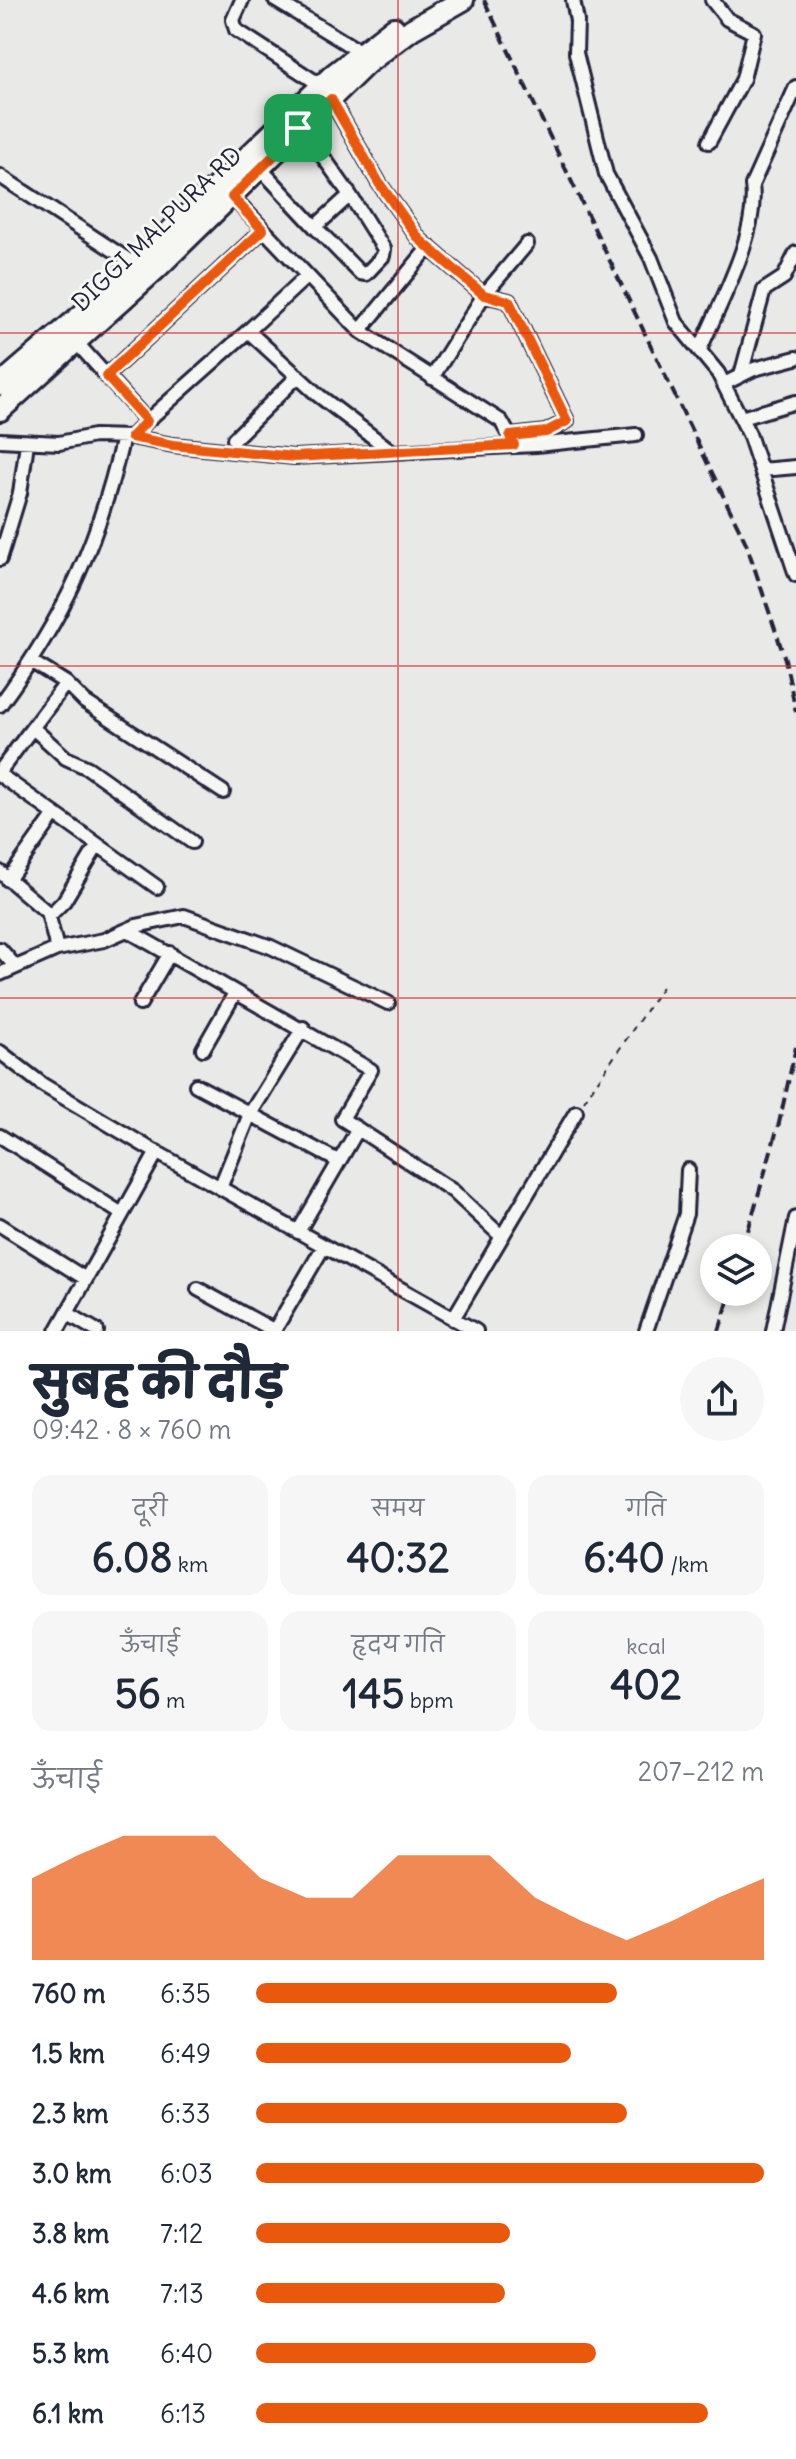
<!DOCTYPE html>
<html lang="hi">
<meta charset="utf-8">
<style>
body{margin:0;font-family:Delius,"Playpen Sans Deva",sans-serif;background:#f6f6f7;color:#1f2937;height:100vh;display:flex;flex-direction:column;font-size:30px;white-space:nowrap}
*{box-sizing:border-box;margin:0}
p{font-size:26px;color:#747a83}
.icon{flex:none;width:44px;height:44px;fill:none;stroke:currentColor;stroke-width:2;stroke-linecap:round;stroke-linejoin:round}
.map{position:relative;height:1331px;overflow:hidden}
.details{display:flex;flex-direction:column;background:#fff;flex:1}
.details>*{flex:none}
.controls{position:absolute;left:700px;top:1234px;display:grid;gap:16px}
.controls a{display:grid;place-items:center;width:72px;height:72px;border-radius:50%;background:#fff;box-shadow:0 4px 12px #0003;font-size:40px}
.pin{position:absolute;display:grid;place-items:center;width:68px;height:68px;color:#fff;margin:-34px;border-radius:16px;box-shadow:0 4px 12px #0006}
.round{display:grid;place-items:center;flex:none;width:84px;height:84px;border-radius:42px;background:#f6f6f7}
.headline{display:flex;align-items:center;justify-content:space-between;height:136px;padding:0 32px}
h1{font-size:44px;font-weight:800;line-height:60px}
.metrics{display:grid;grid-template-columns:repeat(3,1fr);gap:12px;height:136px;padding:8px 32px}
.metrics div{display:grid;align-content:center;border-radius:20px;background:#f6f6f7;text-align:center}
.metrics b{font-size:40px;font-weight:800}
.metrics small{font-size:22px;font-weight:400}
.metrics p{font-size:22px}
.chart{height:224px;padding:16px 32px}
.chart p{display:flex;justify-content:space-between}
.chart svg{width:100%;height:144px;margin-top:8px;fill:#ea580c;opacity:.7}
ul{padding:0 32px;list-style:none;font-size:26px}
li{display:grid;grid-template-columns:128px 96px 1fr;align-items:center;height:60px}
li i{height:20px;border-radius:10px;background:#ea580c}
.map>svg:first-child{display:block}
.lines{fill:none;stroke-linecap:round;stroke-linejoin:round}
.street-casing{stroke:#22223b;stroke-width:18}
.primary-casing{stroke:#22223b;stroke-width:26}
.path{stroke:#22223b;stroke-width:2;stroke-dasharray:6 6;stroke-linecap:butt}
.street{stroke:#f6f6f2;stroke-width:12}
.primary{stroke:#f6f6f2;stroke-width:20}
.rail{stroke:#22223b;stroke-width:4;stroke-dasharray:12 6;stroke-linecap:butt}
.route-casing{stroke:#fff;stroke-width:16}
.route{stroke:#ea580c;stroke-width:10}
.grid{fill:none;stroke:#d62828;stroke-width:2;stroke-opacity:0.55}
.labels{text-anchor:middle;stroke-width:6;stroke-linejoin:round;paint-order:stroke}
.street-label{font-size:24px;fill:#22223b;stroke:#f6f6f2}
</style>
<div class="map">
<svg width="796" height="1331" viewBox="0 0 796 1331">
<rect width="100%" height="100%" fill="#e9e9e7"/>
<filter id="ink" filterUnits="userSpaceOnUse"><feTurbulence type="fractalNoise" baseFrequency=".0125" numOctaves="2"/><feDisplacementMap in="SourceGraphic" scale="16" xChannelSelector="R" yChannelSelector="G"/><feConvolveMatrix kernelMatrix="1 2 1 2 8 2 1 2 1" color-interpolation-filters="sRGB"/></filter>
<g filter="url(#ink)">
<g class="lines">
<defs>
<path id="street" d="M 242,0 L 233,20 L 236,30 L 322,86
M 275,0 L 359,51
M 573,0 L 577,21 L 576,53 L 606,174 L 651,258 L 676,322 L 718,373 L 749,434 L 796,575
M 331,99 L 379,183 L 419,239 L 484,295 L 509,301 L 567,421 L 546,432 L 510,436
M 709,142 L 743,79 L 754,33 L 727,19 L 712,0
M 260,168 L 315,227 L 350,195 L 319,151 L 298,128
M 0,176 L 136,265
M 227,191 L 360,331 L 501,421 L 513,442
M 315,227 L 360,273 L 366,274 L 383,256 L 384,249 L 350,195
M 248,331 L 307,276
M 360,331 L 429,247
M 76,342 L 147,421 L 131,437
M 700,350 C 719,304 759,234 752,185 L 796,87
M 741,375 L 764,290 L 784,277 L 796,253
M 106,376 L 263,230
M 432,378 L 484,295 L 527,244
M 724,384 L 754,369 L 796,358
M 741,418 L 796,402
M 147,421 L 248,331 L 318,395 L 390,450
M 234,439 L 298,376
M 0,440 L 59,443 L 94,436 L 131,437 L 173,445 L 294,457 L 536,445 L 636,435
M 761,470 L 796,467
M 0,559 L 20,493 L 27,443
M 32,662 L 66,683 L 85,702 L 223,792
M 0,705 C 64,618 99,542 123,437
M 34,729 L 66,758 L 88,768 L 192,842
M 0,771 L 66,683
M 0,775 L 157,887
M 0,872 L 48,913 L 57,949
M 8,880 L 55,814
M 49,916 L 64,901 L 97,846
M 127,930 L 371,1070 L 342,1119 L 358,1129
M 0,949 L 14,965
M 0,974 L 57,949 L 104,940 L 136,926 L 184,916 L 271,947 L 388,1003
M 140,1004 L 170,953
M 203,1049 L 235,993
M 0,1052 L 43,1085 L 147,1147 L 476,1331
M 196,1085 L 338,1161
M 0,1136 L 122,1214
M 220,1188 L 250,1114 L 303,1028
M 0,1225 L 86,1279
M 298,1232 L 358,1129 L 453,1191 L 500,1235
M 198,1289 L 275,1331
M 67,1313 L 97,1331
M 453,1319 L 576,1112
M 57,1331 L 157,1152
M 274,1331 L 324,1246
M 646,1331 L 686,1214 L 688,1170
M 773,1331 L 796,1218"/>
<path id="primary" d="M 0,385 L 92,306 L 333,75 L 394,28
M 0,410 L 157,268 L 366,64 L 412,29 L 463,0"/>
</defs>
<use href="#street" class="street-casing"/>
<use href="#primary" class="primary-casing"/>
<path class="path" d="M 584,1101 L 664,984"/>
<use href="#street" class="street"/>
<use href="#primary" class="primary"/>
<path class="rail" d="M 484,0 L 746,543 L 785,659 L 796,712
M 743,1248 L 779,1123 L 796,1047
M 719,1331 L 731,1292"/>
</g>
</g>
<g class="lines" filter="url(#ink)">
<defs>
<path id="route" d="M 331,99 L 379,183 L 419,239 L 484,295 L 509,301 L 567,421 L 546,432 L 510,436 L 514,445 L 294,457 L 173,445 L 131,437 L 147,421 L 106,376 L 263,230 L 232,197 Z"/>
</defs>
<use href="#route" class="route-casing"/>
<use href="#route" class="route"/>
</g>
<path class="grid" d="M 398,0 L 398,1331M 0,333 L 796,333M 0,666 L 796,666M 0,998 L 796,998"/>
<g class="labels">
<g class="street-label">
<text transform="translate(157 229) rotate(-44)" y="8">DIGGI MALPURA RD</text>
</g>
</g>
</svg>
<div class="controls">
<a><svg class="icon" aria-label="layers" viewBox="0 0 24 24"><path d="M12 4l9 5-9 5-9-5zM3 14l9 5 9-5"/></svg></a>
</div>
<div class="pin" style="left:298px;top:128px;background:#1e9e55"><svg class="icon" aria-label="arrive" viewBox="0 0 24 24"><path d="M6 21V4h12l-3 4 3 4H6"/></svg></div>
</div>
<section class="details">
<div class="headline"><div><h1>सुबह की दौड़</h1><p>09:42 · 8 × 760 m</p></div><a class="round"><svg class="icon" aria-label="share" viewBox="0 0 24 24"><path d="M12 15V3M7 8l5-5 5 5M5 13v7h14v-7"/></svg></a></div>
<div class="metrics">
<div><p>दूरी</p><b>6.08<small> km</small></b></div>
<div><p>समय</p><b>40:32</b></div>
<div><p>गति</p><b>6:40<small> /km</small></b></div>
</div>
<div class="metrics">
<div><p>ऊँचाई</p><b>56<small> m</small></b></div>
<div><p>हृदय गति</p><b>145<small> bpm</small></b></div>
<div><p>kcal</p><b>402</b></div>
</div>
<div class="chart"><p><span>ऊँचाई</span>207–212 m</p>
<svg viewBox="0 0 160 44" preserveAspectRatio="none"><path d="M0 44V19L10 12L20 6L30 6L40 6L50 19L60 25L70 25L80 12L90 12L100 12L110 25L120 32L130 38L140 32L150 25L160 19V44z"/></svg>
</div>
<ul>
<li><b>760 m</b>6:35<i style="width:71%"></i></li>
<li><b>1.5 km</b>6:49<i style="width:62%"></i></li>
<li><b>2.3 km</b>6:33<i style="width:73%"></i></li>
<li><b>3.0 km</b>6:03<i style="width:100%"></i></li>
<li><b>3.8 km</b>7:12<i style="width:50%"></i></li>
<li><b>4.6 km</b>7:13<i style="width:49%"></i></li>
<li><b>5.3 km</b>6:40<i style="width:67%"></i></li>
<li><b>6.1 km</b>6:13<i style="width:89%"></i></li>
</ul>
</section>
